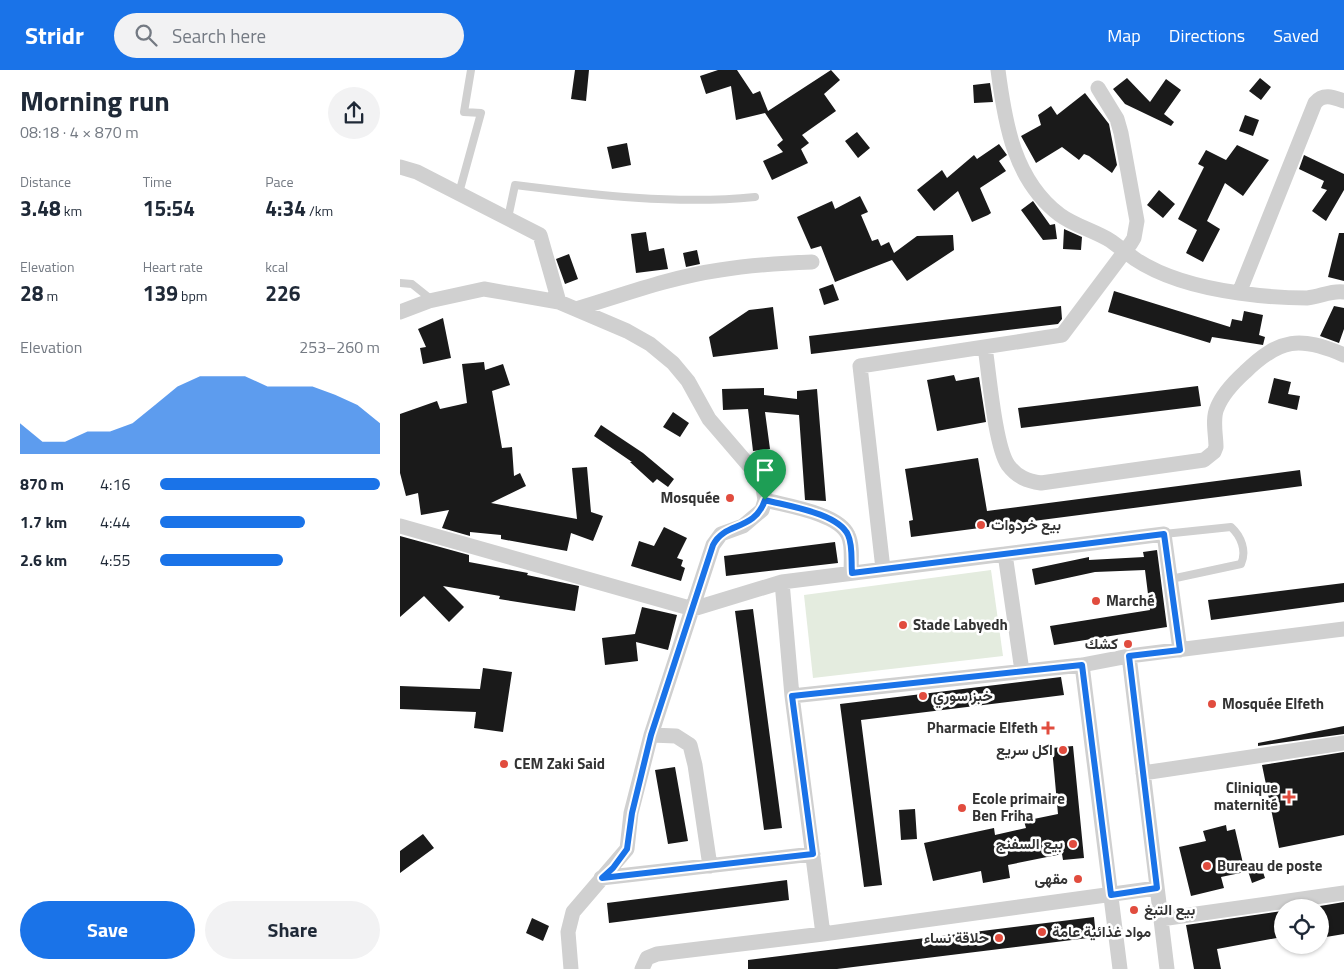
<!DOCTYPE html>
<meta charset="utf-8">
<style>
body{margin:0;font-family:"Titillium Web",Vazirmatn,sans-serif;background:#f2f2f3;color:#1f2937;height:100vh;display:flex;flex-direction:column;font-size:19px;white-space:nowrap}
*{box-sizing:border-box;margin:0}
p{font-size:16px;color:#747a83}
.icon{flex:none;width:28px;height:28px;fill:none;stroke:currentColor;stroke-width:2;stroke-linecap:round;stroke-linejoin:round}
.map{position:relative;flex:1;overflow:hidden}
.sheet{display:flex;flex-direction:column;background:#fff;width:400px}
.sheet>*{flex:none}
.buttons{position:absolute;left:874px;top:829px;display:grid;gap:10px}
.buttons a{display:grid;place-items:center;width:55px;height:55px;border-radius:50%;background:#fff;box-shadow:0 1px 4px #0004;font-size:25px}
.pin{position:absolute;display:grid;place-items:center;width:42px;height:42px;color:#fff;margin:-51px -21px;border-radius:50% 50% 50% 0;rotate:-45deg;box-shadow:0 0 5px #0007}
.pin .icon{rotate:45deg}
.round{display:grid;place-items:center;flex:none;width:52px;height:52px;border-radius:26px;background:#f2f2f3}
.head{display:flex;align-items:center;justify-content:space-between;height:85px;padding:0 20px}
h1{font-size:28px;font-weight:700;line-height:38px}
.stats{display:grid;grid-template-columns:repeat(3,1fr);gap:8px;height:85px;padding:5px 20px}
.stats div{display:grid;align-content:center}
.stats b{font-size:21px;font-weight:700}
.stats small{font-size:14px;font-weight:400}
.stats p{font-size:14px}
.chart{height:140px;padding:10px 20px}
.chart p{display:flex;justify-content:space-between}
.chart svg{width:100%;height:90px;margin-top:5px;fill:#1a73e8;opacity:.7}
.cta{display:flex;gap:10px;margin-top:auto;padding:10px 20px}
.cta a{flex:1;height:58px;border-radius:30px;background:#1a73e8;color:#fff;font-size:20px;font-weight:700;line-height:58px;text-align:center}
.cta a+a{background:#f2f2f3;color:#1f2937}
ul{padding:0 20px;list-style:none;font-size:16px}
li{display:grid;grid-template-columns:80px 60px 1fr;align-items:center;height:38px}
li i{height:12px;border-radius:6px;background:#1a73e8}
header{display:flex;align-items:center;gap:30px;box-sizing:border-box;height:70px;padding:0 25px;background:#1a73e8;color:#fff}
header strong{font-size:24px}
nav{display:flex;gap:28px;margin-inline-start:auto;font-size:18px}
.search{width:350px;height:45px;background:#f2f2f3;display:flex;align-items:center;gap:12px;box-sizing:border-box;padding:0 18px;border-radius:28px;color:#747a83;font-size:19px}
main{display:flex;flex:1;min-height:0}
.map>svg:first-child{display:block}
.green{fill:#e4ecdf}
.building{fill:#1a1a1a}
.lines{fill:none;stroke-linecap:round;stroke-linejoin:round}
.lane{stroke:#d0d0d0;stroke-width:8}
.street{stroke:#d0d0d0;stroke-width:15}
.route-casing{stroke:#fff;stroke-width:10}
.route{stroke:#1a73e8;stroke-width:6}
.poi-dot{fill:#e14c3e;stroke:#fff;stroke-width:2}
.labels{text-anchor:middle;stroke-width:5;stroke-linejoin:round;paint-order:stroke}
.poi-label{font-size:15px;font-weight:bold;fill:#333;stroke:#fff;text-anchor:start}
</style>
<header>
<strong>Stridr</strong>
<div class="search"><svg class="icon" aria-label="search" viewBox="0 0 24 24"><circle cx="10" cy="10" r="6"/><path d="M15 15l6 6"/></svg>Search here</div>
<nav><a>Map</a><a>Directions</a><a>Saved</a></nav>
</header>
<main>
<section class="sheet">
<div class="head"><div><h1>Morning run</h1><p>08:18 · 4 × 870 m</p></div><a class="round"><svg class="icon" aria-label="share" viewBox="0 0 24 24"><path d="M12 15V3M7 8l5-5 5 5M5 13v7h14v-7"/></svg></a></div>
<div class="stats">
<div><p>Distance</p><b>3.48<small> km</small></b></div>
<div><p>Time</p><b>15:54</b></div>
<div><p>Pace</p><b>4:34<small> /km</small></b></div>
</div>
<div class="stats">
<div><p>Elevation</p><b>28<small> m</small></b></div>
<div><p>Heart rate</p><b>139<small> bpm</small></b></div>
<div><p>kcal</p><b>226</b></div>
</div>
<div class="chart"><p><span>Elevation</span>253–260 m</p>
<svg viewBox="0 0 160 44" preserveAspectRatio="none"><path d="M0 44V29L10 38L20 38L30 33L40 33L50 29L60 20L70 11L80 6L90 6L100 6L110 11L120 11L130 11L140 15L150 20L160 29V44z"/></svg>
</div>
<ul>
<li><b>870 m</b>4:16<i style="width:100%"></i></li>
<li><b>1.7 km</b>4:44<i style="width:66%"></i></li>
<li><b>2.6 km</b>4:55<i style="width:56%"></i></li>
</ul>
<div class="cta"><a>Save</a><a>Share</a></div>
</section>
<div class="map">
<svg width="944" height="899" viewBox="0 0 944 899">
<rect width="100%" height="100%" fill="#fff"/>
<path class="green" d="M 591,500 L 603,586 L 413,608 L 404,525 Z"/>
<path class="building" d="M 175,0 L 189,0 L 186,31 L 171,29 Z
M 318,0 L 337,0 L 353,24 L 360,21 L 368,41 L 431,0 L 440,10 L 424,24 L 436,41 L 402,65 L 409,73 L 401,79 L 408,93 L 372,110 L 363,91 L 383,82 L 377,75 L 383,70 L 365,43 L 336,50 L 331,16 L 306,24 L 300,6 Z
M 727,8 L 750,32 L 766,9 L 781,20 L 764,44 L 774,52 L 771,56 L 725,34 L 713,19 Z
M 860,8 L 871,17 L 861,30 L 849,21 Z
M 590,13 L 593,32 L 574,33 L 573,15 Z
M 685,23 L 709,54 L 717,95 L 712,103 L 689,86 L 684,84 L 679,90 L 662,77 L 636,93 L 621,66 L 641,55 L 638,45 L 651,36 L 657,45 Z
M 845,45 L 859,50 L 853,66 L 839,61 Z
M 457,62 L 470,78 L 458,88 L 445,71 Z
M 227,73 L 231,95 L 212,99 L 207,77 Z
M 599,74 L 607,85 L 599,91 L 606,101 L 580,118 L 591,143 L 588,145 L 572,152 L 558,121 L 534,141 L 517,120 L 542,100 L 547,108 L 574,85 L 577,89 Z
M 837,75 L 869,90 L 843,126 L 825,113 L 807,151 L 820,159 L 803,192 L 786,183 L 797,160 L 778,149 L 804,97 L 798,94 L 806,80 L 826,90 Z
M 904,85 L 944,104 L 944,120 L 926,151 L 912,141 L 927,120 L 921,118 L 924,111 L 899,99 Z
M 759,120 L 775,134 L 763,148 L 747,135 Z
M 460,126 L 468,142 L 461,145 L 472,171 L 478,169 L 481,176 L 489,172 L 494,183 L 517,166 L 553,165 L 554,180 L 507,211 L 492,190 L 435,212 L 421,176 L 411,179 L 397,147 L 432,131 L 435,139 Z
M 633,131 L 650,155 L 655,154 L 657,169 L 643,170 L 621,140 Z
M 664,159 L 682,167 L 681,180 L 663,179 Z
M 246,162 L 249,181 L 264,178 L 268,199 L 236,203 L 231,164 Z
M 939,163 L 944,163 L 944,211 L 928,207 Z
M 297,180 L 300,194 L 286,197 L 283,183 Z
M 169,184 L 178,209 L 165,214 L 156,189 Z
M 433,214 L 439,230 L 424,235 L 419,219 Z
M 714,221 L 830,257 L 832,249 L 842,251 L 844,241 L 863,245 L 859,265 L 865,267 L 863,275 L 812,267 L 810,273 L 708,242 Z
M 661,236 L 662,249 L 658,254 L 411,284 L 409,266 Z
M 934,236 L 944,238 L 944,259 L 939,273 L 920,266 Z
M 373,237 L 378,279 L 313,287 L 309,267 L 349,240 Z
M 43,248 L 51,288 L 23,294 L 20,278 L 26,277 L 18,259 Z
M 84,292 L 85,300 L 103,294 L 110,315 L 92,321 L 102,378 L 112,377 L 114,406 L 120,403 L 126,416 L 91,433 L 177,449 L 172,398 L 187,397 L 191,442 L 203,446 L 193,471 L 171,463 L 167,481 L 101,469 L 101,465 L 70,462 L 70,466 L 42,458 L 49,440 L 21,445 L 18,423 L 6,426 L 0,403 L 0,344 L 37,331 L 40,339 L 67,333 L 62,294 Z
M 554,305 L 556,311 L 579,307 L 586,352 L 537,361 L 527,310 Z
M 874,308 L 891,312 L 888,324 L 900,326 L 897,340 L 868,333 Z
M 798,316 L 801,336 L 621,358 L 618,338 Z
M 364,318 L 364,325 L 397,329 L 397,321 L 417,319 L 426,431 L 405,430 L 399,345 L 365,342 L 370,379 L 353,381 L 348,339 L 323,340 L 322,319 Z
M 273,342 L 289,353 L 280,367 L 263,357 Z
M 201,355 L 243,383 L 274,409 L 268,417 L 257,409 L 253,413 L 230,392 L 232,392 L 194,366 Z
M 578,388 L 587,441 L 900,400 L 902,416 L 511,467 L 509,451 L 513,450 L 505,399 Z
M 264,457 L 287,468 L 277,488 L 283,490 L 281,496 L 285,498 L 281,511 L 231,496 L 239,471 L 254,476 Z
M 0,466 L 69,485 L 69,492 L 128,503 L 127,505 L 179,516 L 175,541 L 99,529 L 100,526 L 43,516 L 64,537 L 49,552 L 24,526 L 0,547 Z
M 435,472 L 438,493 L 326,506 L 324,486 Z
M 757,480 L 767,557 L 654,575 L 650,556 L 750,540 L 745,500 L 695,502 L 635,515 L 632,499 L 689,487 L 689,490 L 744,487 L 743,482 Z
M 944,513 L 944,532 L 811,550 L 808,530 Z
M 242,537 L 277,545 L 268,580 L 236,572 L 238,591 L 205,595 L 202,568 L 235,564 Z
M 353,539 L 382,758 L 364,760 L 335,541 Z
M 83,598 L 112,602 L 103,662 L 74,658 L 76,642 L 0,639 L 0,616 L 80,619 Z
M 661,607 L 664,625 L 461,650 L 482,815 L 464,817 L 440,634 Z
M 944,656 L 944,664 L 858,676 L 858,673 Z
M 673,676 L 684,788 L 663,790 L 662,784 L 608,795 L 610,808 L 583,813 L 581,801 L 533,811 L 524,773 L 594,758 L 595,765 L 626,758 L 624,751 L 658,744 L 652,678 Z
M 944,682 L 944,765 L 879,778 L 862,695 Z
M 275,697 L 288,771 L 268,774 L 255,700 Z
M 515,739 L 517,769 L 501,770 L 499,740 Z
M 826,755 L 827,761 L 835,759 L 845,802 L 821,807 L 824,818 L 791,826 L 779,777 L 806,771 L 803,761 Z
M 23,764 L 34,778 L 0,803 L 0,781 Z
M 860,793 L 865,808 L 852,813 L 847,798 Z
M 387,810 L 389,830 L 209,853 L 207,833 Z
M 944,832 L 944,864 L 920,868 L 920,836 Z
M 882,841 L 882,867 L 817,879 L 821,899 L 794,899 L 786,855 Z
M 694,847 L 696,867 L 437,899 L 348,899 L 348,890 Z
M 132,848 L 149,856 L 143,871 L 126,863 Z"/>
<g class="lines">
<path class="lane" d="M 59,123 L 81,43 L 64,42 L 71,0
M 108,148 L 115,115 C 195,125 276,135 355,127
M 0,213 L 12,214 L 32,230
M 764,464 L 831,457 C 841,466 847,481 841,494 L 771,509"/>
<path class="street" d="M 598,0 C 605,54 614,110 660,145 C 675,156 695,161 711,171 C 719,177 727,183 735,189 C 765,209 803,218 839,223 C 860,226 885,228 907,228 C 920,227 931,220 944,222
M 0,97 L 17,102 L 140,165 L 159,232
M 839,223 L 915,33 C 923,23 933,27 944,31
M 176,239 C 223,225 271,207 320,200 C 351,195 382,193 412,192
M 0,242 L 29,231 L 84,219 L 159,232 L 227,261 L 250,274 L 273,293 L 288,311 L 309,349 L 358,406 L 363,418 L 365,430 L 362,440 L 343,456 L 321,464 L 313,475 L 251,665 L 231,743 L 227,779 L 173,842 L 168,862 L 171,899
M 585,277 C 589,303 595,376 608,395 C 617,407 627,411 641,413 L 804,390 L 814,382 L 816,377 C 816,365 812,349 817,338 C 822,325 834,312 845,302 C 880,268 900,266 944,285
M 365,430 C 387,436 438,443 448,465 C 453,475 451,492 451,503
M 0,456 L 293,539 L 382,512
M 605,484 L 622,601
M 483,499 L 460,296 L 662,265 L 731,173 L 734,168 L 737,151 L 721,63 L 717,49 L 698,18
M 729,586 L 767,899
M 682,595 L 720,899
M 392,626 L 682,595 L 729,586 L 944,559
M 251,665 L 276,666 L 290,675 L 295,695 L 310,796
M 743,703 L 944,673
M 201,808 L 413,784
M 761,849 L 944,823
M 423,864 L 392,626 L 382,512 L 764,464 L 780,580
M 242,899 L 247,888 L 257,884 L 423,864 L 757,818"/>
</g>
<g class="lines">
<defs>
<path id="route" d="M 365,430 C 387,436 438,443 448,465 C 453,475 451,492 452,503 L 764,464 L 780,580 L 729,586 L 757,818 L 711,825 L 682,595 L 392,626 L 413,784 L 202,808 L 213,798 L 227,779 L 232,743 L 251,665 L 313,475 C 325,451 354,462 365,430 Z"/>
</defs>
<use href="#route" class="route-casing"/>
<use href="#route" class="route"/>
</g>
<g class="poi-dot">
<circle cx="330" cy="428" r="5"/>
<circle cx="581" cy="455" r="5"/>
<circle cx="696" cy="531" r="5"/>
<circle cx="503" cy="555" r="5"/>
<circle cx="728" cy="574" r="5"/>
<circle cx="523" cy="626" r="5"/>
<circle cx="812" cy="634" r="5"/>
<path d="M645.5 650.5h5v5h5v5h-5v5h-5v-5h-5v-5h5z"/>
<circle cx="663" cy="680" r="5"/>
<circle cx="104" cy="694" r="5"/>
<path d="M886.5 719.5h5v5h5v5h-5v5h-5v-5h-5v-5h5z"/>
<circle cx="562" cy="738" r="5"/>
<circle cx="673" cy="774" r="5"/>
<circle cx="807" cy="796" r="5"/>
<circle cx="678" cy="809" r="5"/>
<circle cx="734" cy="840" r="5"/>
<circle cx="642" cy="862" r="5"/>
<circle cx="599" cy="868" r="5"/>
</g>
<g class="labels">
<g class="poi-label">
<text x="320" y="433" text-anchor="end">Mosquée</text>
<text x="591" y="460">بيع خردوات</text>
<text x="706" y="536">Marché</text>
<text x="513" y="560">Stade Labyedh</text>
<text x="718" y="579" text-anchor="end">كشك</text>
<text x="533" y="631">خبز سوري</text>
<text x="822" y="639">Mosquée Elfeth</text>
<text x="638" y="663" text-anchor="end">Pharmacie Elfeth</text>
<text x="653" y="685" text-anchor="end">اكل سريع</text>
<text x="114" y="699">CEM Zaki Said</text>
<text x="878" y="723" text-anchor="end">Clinique<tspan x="878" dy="17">maternité</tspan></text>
<text x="572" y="734">Ecole primaire<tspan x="572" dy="17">Ben Friha</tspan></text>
<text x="663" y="779" text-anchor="end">بيع السفنج</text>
<text x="817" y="801">Bureau de poste</text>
<text x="668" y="814" text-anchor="end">مقهى</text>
<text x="744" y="845">بيع التبغ</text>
<text x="652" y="867">مواد غذائية عامة</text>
<text x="589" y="873" text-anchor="end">حلاقة نساء</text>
</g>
</g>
</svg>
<div class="buttons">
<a><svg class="icon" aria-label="locate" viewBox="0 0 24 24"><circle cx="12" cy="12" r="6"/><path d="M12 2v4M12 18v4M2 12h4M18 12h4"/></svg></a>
</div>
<div class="pin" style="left:365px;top:430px;background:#1e9e55"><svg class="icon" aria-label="arrive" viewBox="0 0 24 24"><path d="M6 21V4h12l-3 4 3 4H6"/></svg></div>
</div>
</main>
